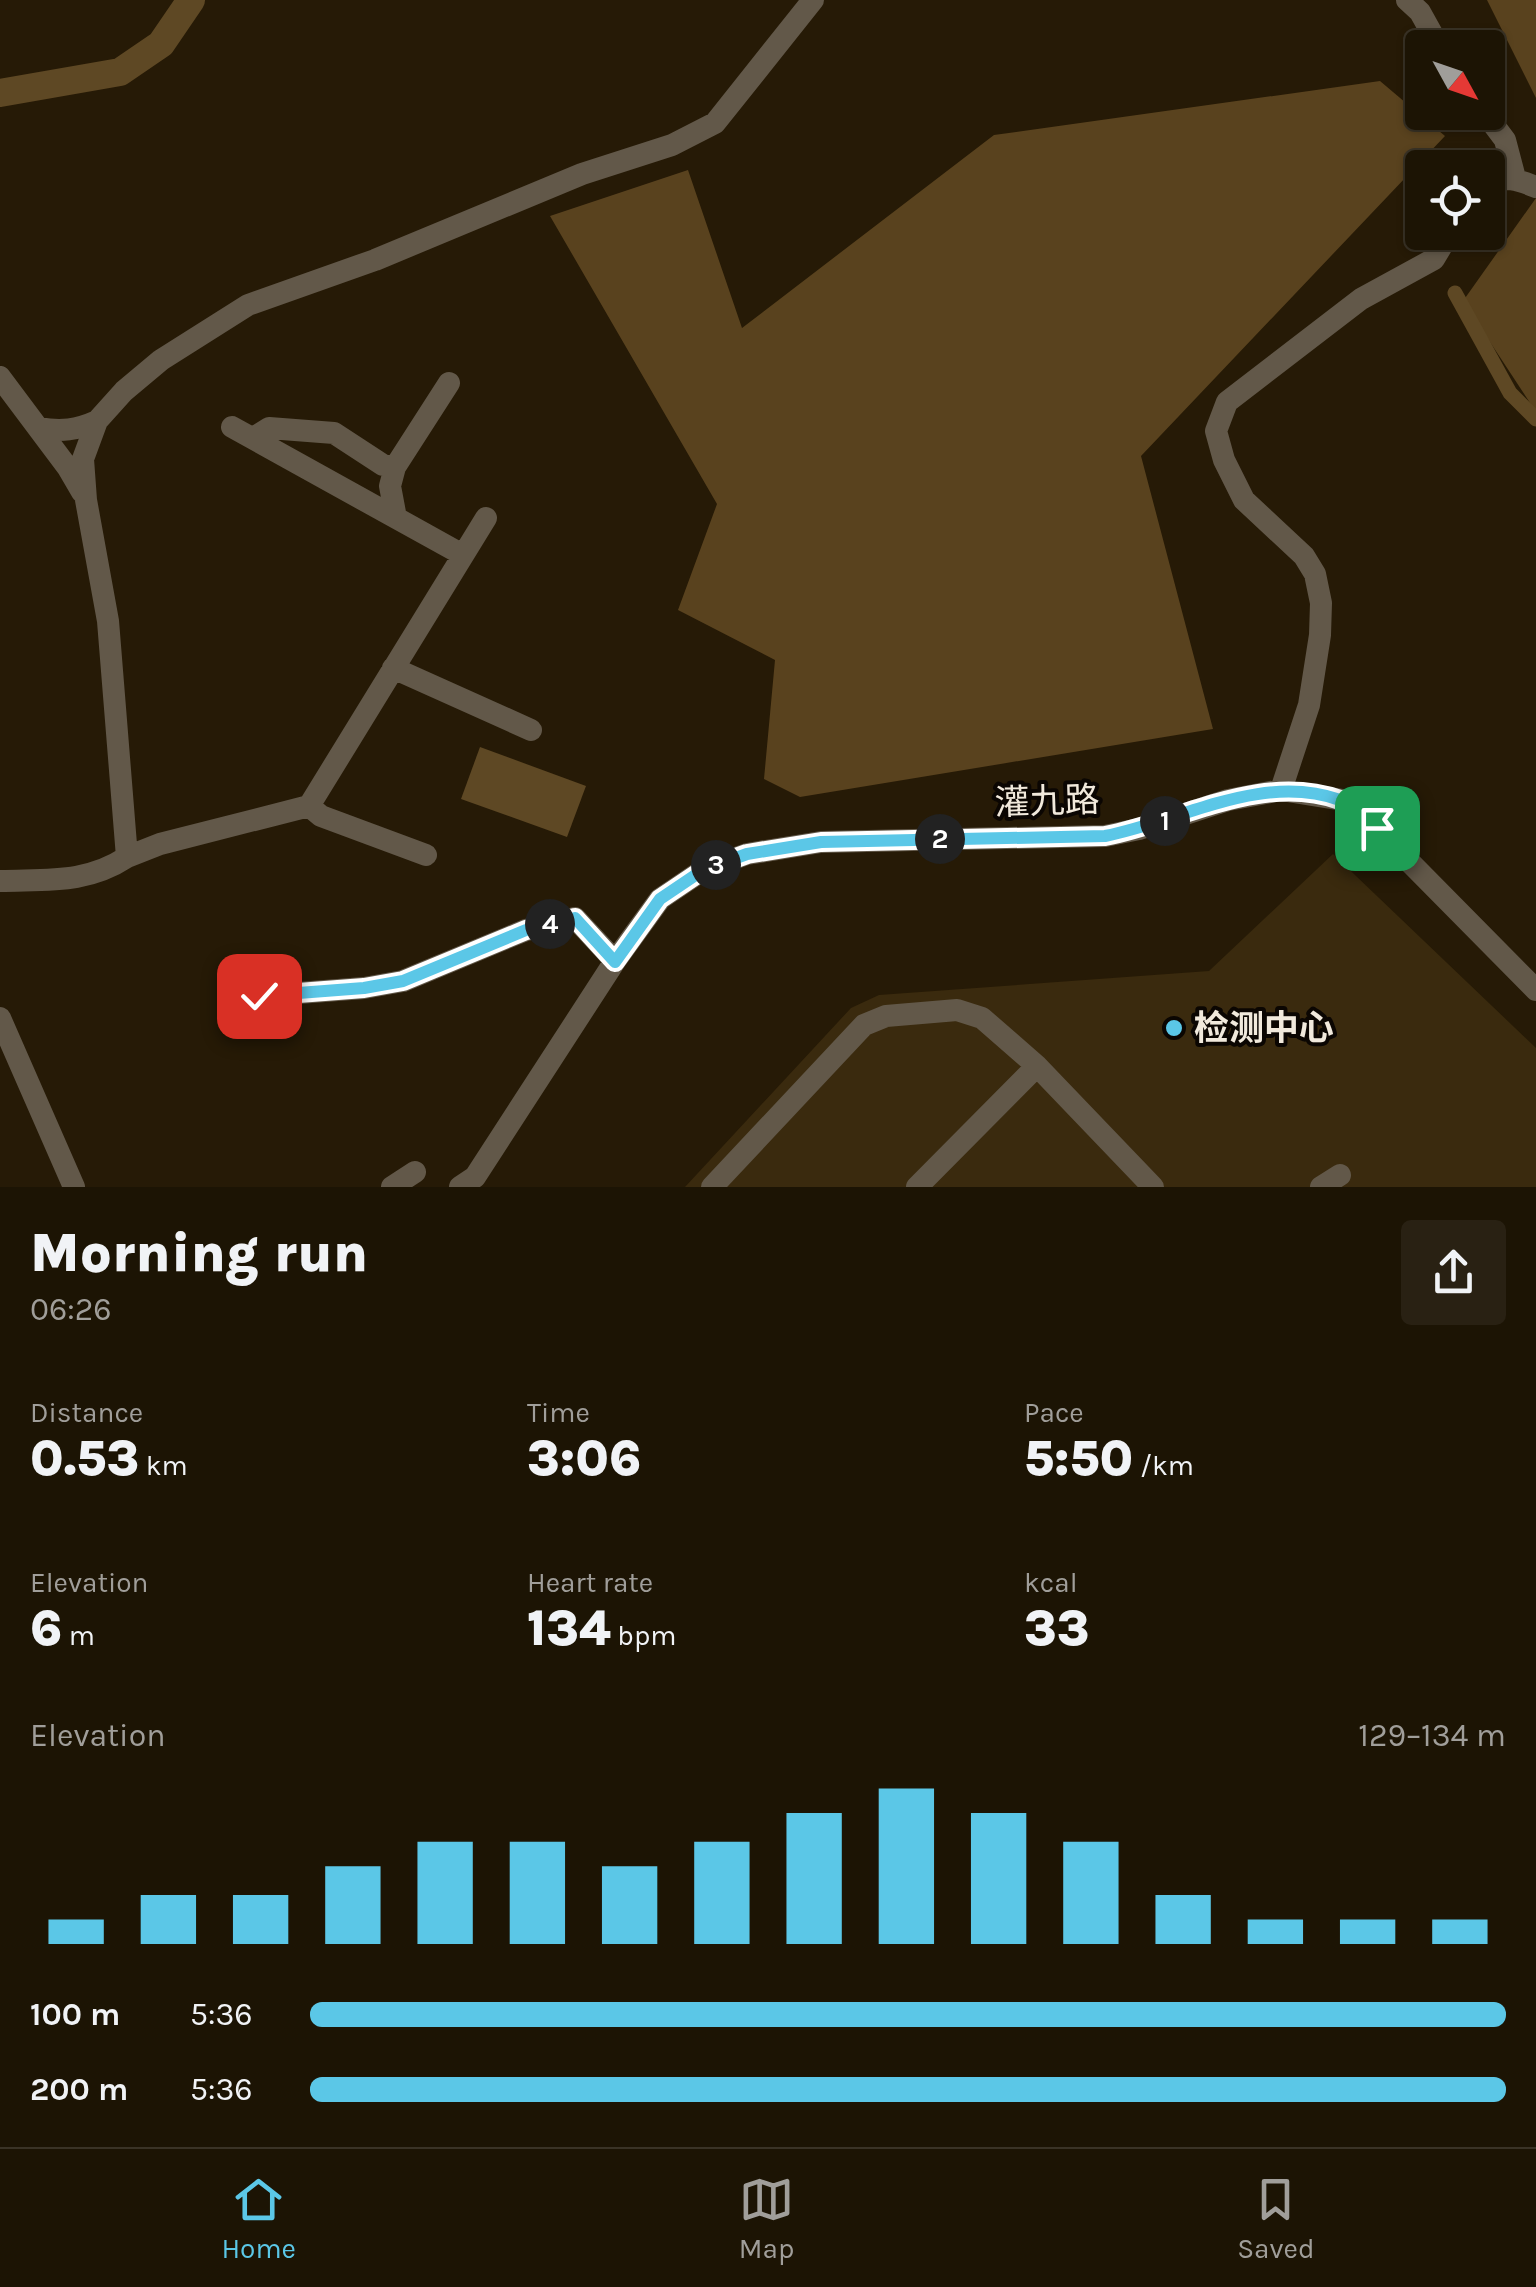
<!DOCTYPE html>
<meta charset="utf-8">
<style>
body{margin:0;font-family:Karla,"Noto Sans SC",sans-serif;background:#292113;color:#f1f3f6;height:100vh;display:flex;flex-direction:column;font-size:38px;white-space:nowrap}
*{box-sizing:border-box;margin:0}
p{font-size:32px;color:#a09e9a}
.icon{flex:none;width:55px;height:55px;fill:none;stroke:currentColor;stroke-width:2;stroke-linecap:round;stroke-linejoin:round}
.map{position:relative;height:1187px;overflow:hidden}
.panel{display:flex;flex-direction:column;background:#1c1404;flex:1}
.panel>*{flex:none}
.needle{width:65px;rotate:130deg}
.fabs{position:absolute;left:1405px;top:30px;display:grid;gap:20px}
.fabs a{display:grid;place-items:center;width:100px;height:100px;border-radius:10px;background:#1c1404;box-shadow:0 2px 8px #0004,0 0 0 2px #3a3326;font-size:50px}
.pin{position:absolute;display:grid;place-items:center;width:85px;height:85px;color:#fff;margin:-42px;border-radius:20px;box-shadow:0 5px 15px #0006}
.km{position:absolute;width:50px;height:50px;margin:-25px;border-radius:50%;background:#222;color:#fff;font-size:28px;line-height:50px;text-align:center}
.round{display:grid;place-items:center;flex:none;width:105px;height:105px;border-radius:10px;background:#292113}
.head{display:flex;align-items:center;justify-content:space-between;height:170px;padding:0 30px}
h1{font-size:55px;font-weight:800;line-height:75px}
.stats{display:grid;grid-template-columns:repeat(3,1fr);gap:15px;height:170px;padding:10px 30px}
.stats div{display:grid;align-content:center}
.stats b{font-size:50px;font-weight:800}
.stats small{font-size:28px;font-weight:400}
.stats p{font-size:28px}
.chart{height:280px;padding:20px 30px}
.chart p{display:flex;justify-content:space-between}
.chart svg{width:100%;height:180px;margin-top:10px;stroke:#5bc7e7;stroke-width:6}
ul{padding:0 30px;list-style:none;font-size:32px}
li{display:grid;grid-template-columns:160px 120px 1fr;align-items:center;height:75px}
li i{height:25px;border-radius:12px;background:#5bc7e7}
.tab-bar{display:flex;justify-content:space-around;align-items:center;height:140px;border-top:2px solid #3a3326;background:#1c1404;font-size:28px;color:#a09e9a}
.tab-bar a{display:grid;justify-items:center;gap:5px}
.tab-bar .on{color:#5bc7e7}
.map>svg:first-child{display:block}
.green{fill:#3a2a0e}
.forest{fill:#59421e}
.water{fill:#5e4824}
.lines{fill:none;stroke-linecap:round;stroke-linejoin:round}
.canal{stroke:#5e4824;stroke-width:15}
.river{stroke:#5e4824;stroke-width:28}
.minor{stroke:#625849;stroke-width:22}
.route-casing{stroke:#fff;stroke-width:20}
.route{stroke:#5bc7e7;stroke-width:12}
.poi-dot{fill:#5bc7e7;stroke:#0b0602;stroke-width:4}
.labels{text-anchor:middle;stroke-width:8;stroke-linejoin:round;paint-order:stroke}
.street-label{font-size:35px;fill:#f1e9dc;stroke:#0b0602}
.poi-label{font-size:35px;font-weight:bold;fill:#f1e9dc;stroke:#0b0602;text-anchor:start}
</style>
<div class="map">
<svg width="1536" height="1187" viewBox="0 0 1536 1187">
<rect width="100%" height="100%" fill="#261a06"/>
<path class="green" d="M 1333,854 L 1536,1048 L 1536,1187 L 685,1187 L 851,1008 L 879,995 L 1209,971 Z"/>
<path class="forest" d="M 1487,0 L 1536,0 L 1536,98 Z
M 1380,81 L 1445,136 L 1141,456 L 1213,729 L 800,797 L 764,779 L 775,660 L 678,610 L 717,504 L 550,216 L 688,170 L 742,328 L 994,135 Z
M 1536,198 L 1536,412 L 1463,301 Z"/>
<path class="water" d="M 480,747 L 586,786 L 567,837 L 461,799 Z"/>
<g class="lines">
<path class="canal" d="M 1455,293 L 1510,393 L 1536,419"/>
<path class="river" d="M 0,93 L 120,72 L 161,44 L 191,0"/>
<path class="minor" d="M 1407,0 L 1420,12 L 1440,48
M 1484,112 L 1505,140 L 1515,178
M 1488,186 C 1503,174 1519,180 1536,187
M 0,377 L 68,468 L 82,492
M 232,427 L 463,555
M 39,428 C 61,432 77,430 97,421
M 253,438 L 269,428 L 334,433 L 383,465 L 395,467
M 396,518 L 390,486 L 395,467 L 449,383
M 393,668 L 531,730
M 1281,790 L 1309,705 L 1320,635 L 1321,603 L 1315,574 L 1304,556 L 1244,500 L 1224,460 L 1216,431 L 1227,402 L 1361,299 L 1434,259 L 1450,232
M 309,806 L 321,816 L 426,855
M 127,857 L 160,844 L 309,806 L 486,518
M 0,881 C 47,879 86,884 127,857 L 108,621 L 86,500 L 83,459 L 97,421 L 124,391 L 161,360 L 248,305 L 375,260 L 582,174 L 672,145 L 715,123 L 813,0
M 230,990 L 259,996 L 364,988 L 403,981 L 526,930 L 575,918 L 615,961
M 0,1018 L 74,1187
M 392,1187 L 415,1172
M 460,1187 L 475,1177 L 615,961 L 660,899 L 703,870 L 747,854 L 821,842 L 1105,836 L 1139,829 L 1228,800 L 1281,790 L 1343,800 L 1377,829 L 1536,990
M 712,1187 L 864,1025 L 886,1016 L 957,1010 L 982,1018 L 1037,1066 L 1153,1187
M 917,1187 L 1037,1066
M 1321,1187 L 1340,1175"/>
</g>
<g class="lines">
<defs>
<path id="route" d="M 259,996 L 364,988 L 403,981 L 526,930 L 575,918 L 615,962 L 660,899 L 703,870 L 747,854 L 821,842 L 1105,836 C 1182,821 1261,772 1340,800 C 1353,804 1366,820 1377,828"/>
</defs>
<use href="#route" class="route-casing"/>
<use href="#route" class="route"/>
</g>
<circle class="poi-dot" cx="1174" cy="1028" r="10"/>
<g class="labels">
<g class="street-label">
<text transform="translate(1047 801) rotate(-2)" y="12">灌九路</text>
</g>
<g class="poi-label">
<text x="1194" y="1040">检测中心</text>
</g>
</g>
</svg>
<div class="fabs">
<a><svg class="needle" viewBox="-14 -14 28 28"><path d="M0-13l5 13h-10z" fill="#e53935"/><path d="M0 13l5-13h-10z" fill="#a09e9a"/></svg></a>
<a><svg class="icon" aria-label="locate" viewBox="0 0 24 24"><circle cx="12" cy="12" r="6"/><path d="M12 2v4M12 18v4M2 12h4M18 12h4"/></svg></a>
</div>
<div class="pin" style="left:1377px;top:828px;background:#1e9e55"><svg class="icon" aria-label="arrive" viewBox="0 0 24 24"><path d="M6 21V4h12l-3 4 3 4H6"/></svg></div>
<div class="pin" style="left:259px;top:996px;background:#d93025"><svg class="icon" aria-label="check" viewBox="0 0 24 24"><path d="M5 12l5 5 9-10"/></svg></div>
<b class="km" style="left:1165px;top:821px">1</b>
<b class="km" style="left:940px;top:839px">2</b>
<b class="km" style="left:716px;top:865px">3</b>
<b class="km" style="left:550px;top:924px">4</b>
</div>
<section class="panel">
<div class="head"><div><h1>Morning run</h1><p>06:26</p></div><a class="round"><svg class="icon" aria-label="share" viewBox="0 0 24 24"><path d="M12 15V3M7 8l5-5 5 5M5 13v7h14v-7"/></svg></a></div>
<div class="stats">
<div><p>Distance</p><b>0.53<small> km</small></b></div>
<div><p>Time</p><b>3:06</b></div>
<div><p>Pace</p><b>5:50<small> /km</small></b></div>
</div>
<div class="stats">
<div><p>Elevation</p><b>6<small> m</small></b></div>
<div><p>Heart rate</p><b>134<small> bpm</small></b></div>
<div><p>kcal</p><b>33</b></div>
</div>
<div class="chart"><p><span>Elevation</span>129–134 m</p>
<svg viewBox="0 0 160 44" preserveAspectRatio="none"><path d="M5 44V38M15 44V32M25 44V32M35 44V25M45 44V19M55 44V19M65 44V25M75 44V19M85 44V12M95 44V6M105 44V12M115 44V19M125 44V32M135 44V38M145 44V38M155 44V38"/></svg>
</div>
<ul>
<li><b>100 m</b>5:36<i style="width:100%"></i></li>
<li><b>200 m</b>5:36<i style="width:100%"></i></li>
</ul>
</section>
<nav class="tab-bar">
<a class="on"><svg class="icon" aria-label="home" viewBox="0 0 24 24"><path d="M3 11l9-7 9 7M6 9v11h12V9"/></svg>Home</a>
<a><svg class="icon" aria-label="map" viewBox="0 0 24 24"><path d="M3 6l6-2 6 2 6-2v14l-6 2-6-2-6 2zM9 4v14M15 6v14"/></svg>Map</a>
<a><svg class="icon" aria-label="saved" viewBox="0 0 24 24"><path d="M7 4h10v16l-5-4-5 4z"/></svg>Saved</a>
</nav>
